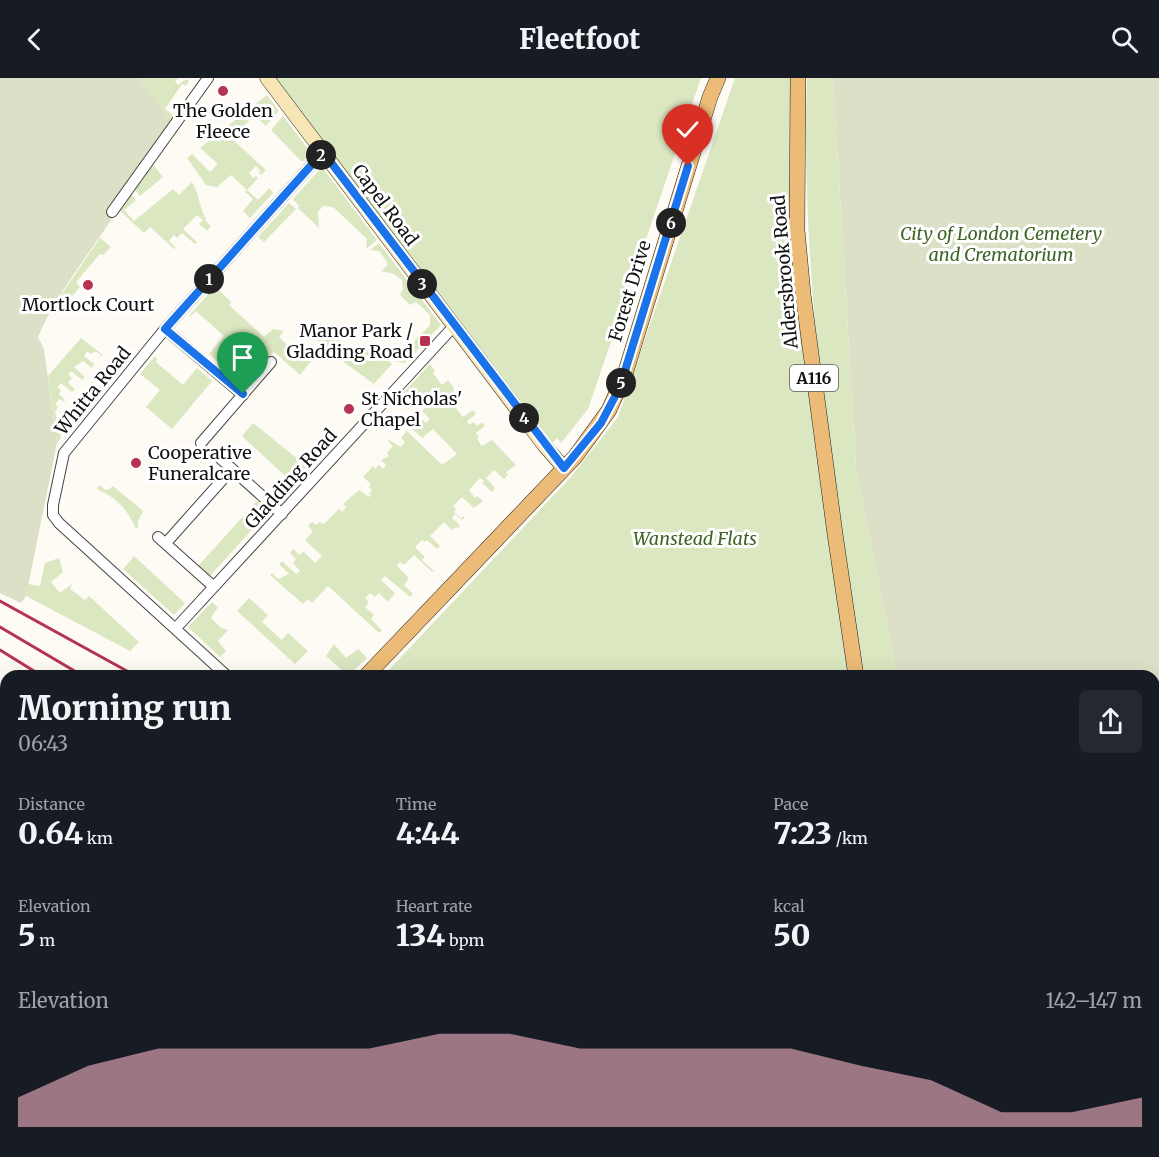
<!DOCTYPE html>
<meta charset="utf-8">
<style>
body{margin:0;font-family:Merriweather,serif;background:#242831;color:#f1f3f6;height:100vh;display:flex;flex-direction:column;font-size:22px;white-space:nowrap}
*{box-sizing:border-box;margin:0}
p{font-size:20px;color:#9ea1a6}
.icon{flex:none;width:33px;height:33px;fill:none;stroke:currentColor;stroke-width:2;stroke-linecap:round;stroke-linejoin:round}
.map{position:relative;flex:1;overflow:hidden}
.drawer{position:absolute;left:0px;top:592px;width:1160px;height:488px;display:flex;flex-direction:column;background:#171b24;border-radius:18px 18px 0 0;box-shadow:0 6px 24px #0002}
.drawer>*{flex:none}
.pin{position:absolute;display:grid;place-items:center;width:51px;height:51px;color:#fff;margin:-62px -26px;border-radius:50% 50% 50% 0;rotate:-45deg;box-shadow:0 0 6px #0007}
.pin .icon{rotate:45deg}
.km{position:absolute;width:30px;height:30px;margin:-15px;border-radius:50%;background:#222;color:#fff;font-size:16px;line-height:30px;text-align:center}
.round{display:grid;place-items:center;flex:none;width:63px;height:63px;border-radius:9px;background:#242831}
.overview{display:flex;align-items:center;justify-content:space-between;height:102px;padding:0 18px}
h1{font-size:33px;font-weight:800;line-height:45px}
.figures{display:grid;grid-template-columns:repeat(3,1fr);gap:9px;height:102px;padding:6px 18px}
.figures div{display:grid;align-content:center}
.figures b{font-size:30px;font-weight:800}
.figures small{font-size:16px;font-weight:400}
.figures p{font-size:16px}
.chart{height:168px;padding:12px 18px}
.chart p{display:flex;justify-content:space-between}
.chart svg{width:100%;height:108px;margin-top:6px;fill:#d69dac;opacity:.7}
header{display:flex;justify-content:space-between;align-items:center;height:78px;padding:0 18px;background:#171b24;font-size:27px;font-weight:800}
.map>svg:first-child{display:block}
.green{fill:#dbe7c1}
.cemetery{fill:#dce0c6}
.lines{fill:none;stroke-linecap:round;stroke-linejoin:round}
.street-casing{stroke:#444;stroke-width:12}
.secondary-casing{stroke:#333;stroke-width:15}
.primary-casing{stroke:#222;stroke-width:16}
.street{stroke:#fff;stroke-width:10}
.secondary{stroke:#f8e5b6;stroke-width:14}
.primary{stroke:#ecbb77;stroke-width:15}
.rail{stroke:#b53451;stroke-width:3}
.route-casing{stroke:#fff;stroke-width:12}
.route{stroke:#1a73e8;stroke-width:8}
.poi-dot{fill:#b53451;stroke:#fff;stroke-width:2}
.labels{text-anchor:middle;stroke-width:6;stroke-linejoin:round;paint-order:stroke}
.shield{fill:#fff;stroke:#585858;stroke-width:1.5}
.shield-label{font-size:16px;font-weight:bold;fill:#111}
.poi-label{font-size:18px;fill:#111;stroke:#fff}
.street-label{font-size:18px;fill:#111;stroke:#fff}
.park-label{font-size:18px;font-style:italic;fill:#3e6426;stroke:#fff}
</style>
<header><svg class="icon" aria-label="back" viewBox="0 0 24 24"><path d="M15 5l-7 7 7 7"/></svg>Fleetfoot<svg class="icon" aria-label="search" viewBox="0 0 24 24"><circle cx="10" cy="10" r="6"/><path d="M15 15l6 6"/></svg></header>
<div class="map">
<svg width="1159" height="1079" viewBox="0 0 1159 1079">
<rect width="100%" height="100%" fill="#fefbf5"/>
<path class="green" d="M 139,0 L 178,0 L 175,3 L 178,7 L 186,1 L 189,3 L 186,8 L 182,6 L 165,31 L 176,39 L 172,44 Z
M 274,0 L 701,0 L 588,331 L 561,365 L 557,360 L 551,366 Z
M 735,0 L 795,0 L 792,139 L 852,598 L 383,598 L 570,400 L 618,339 Z
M 807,0 L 833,0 L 856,390 L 897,598 L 861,598 C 832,400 800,201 807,0 Z
M 267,17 L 279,33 L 266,48 L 254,37 L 232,61 L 266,92 L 261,97 L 259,94 L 260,92 L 256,88 L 249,95 L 253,100 L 256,98 L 258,100 L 247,112 L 258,122 L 269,110 L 273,115 L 250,140 L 243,133 L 253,121 L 245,114 L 247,112 L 231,97 L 217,109 L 206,107 L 187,80 L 192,76 L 210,94 L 218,86 L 200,70 Z
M 283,38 L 311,75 L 302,84 L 271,52 Z
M 152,85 L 163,99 L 140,118 L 134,111 Z
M 322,89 L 377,162 L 366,171 L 367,161 L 333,129 L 323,128 L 318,134 L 319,150 L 298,130 L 299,128 L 293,121 Z
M 192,104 C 199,115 199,129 206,141 L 205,142 L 211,148 L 207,153 L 199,146 L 203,142 L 197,137 L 183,151 L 197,164 L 195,166 L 182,155 L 177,160 L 174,157 L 169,163 L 176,170 L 174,171 L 150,149 L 144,155 L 119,132 L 131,116 L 136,122 L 124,132 L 134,143 L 173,111 L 179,117 Z
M 289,125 L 296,131 L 264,164 L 258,159 Z
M 100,160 L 111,169 L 103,177 L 100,176 L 76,204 L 80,209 L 56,237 L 50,233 Z
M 379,165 L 441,247 L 405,285 L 395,283 L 430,247 L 430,237 L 416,224 L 410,227 L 400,217 L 403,211 L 402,202 L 394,196 L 381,193 L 387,188 L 387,184 L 379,173 L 370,172 Z
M 215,208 L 231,224 L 229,227 L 264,259 L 273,251 L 284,253 L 279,259 L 302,282 L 308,277 L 313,281 L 300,297 L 274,274 L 268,280 L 261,274 L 263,271 L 251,260 L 225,290 L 209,276 L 224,258 L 196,233 L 190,239 L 189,238 Z
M 320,245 L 354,276 L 363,268 L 380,265 L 382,268 L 381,275 L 392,286 L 374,306 L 323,269 L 311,255 Z
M 81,260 L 103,277 L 102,278 L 95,273 L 91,276 L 87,273 L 84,278 L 94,286 L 92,290 L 83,283 L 74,289 L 85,299 L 82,302 L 71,293 L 68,296 L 72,300 L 68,305 L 75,311 L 72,314 L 61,305 L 57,309 L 61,312 L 59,316 L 65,322 L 64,324 L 60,321 L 55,326 L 58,329 L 55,334 L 61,360 L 57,365 L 48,298 Z
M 155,278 L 157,281 L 156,284 L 183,307 L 197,290 L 212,303 L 172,351 L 146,329 L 160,312 L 140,296 Z
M 430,286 L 435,293 L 433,295 L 442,307 L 448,302 L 454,310 L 452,319 L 459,326 L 455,329 L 463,339 L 473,332 L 476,336 L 467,343 L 469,347 L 474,344 L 477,348 L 482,344 L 485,348 L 476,355 L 479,359 L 477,361 L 482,368 L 492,362 L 516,387 L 506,394 L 508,397 L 504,401 L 494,392 L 486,400 L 495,410 L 492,414 L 482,405 L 484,403 L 480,400 L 469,412 L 475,420 L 477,418 L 483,423 L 474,430 L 462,419 L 453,428 L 456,431 L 454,434 L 461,440 L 463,438 L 465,439 L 462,442 L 455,436 L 452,440 L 460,447 L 458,451 L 456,449 L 452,452 L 444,444 L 430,458 L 440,468 L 437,471 L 427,462 L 425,464 L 422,462 L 415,469 L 425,479 L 422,482 L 434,493 L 432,494 L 414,477 L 404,487 L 400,484 L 397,488 L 409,500 L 404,507 L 413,516 L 410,519 L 385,498 L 381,502 L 395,515 L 388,524 L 379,515 L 375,519 L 370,515 L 365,520 L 369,524 L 365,529 L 374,537 L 371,541 L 382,552 L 379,555 L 328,508 L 312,525 L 308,521 L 303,526 L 270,497 L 272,495 L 278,501 L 289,496 L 279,486 L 282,483 L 296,496 L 300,493 L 293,485 L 296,481 L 290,475 L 293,471 L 300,477 L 303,473 L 315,485 L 322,478 L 305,462 L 313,453 L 308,448 L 312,444 L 316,447 L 319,444 L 324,446 L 339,431 L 342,434 L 346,429 L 343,426 L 359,412 L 369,419 L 371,417 L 369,415 L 372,412 L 369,409 L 371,406 L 363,399 L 373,388 L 375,391 L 379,387 L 383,391 L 386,387 L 381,382 L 389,378 L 387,375 L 393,368 L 388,363 L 389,362 L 401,369 L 405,364 L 401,360 L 407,353 L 442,387 L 457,376 L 433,351 L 422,360 L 409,348 L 418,338 L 426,345 L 430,341 L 422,333 L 431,323 L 421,314 L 412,323 L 403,315 Z
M 253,345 L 309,390 L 282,419 L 293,405 L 242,358 Z
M 100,407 L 105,412 L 109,411 L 113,408 L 143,433 L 138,443 L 138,449 L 136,451 C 127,431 117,420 97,411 Z
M 257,423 L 269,433 L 209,499 L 198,488 Z
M 134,478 L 185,525 L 174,537 L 123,491 Z
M 59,480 L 63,494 L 51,504 L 60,515 L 72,506 L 70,511 L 85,522 L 89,518 L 139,564 L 130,573 L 26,518 L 28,506 L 40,508 L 45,485 Z
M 249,520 L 268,537 L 262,544 L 282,562 L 288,555 L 308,573 L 295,586 L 237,533 Z
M 212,524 L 218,529 L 211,540 L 221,550 L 228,552 L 218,563 L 226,573 L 220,579 L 188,549 Z
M 334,566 L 346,580 L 358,571 L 367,580 L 348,598 L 326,578 Z"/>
<path class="cemetery" d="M 0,0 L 139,0 L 172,44 L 107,133 L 113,139 C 88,178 56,216 38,259 L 44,271 L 57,365 L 26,518 L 21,525 L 0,515 Z
M 833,0 L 1159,0 L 1159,1057 L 1154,1055 L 1154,598 L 897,598 L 856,390 Z"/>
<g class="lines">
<defs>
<path id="street" d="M 112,134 L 208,0
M 165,251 L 243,317
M 201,365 L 271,284
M 221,381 L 282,436
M 158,459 L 214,509
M 166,465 L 232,391
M 176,550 L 454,248
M 227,598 L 59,445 L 53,437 L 53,427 L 64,375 L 165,251 L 323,74
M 0,640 L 6,643
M 0,805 L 6,795
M 0,909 L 6,911
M 914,1074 L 927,1079
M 161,1079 L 164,1074
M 311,1079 L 314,1074
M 732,1079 L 734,1074
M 866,1079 L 868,1074"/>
<path id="secondary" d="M 267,0 L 544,367 L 564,390"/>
<path id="primary" d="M 798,0 L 797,152 L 803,216 L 835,456 L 856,598
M 366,598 L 575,379 L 609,332 L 625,296 L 710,19 L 718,0
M 0,979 L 6,980
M 346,1074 L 359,1079
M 35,1079 L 39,1074
M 939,1079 L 941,1074"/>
</defs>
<use href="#street" class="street-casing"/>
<use href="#secondary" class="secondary-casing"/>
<use href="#primary" class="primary-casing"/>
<use href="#street" class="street"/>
<use href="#secondary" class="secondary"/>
<use href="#primary" class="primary"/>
<path class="rail" d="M 0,523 L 136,598
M 0,549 L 83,598
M 0,572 L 42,598
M 1059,1074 L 1072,1079
M 1081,1074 L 1095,1079
M 1098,1074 L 1111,1079
M 1121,1074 L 1134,1079
M 1138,1074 L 1152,1079"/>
</g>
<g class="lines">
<defs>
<path id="route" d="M 243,316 L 165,251 L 323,74 L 564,390 L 601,345 L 620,309 L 688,88"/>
</defs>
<use href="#route" class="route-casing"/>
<use href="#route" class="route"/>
</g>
<g class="poi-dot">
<circle cx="223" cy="13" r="6"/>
<circle cx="88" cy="207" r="6"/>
<rect x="419" y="257" width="12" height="12" rx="3"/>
<circle cx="349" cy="331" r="6"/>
<circle cx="136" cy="385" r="6"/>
</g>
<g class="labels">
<rect class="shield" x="790" y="287" width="48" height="26" rx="4.5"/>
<g class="shield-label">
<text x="814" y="306">A116</text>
</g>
<g class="poi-label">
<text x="223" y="39">The Golden<tspan x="223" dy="21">Fleece</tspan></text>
<text x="88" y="233">Mortlock Court</text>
<text x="413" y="259" text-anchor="end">Manor Park /<tspan x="413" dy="21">Gladding Road</tspan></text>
<text x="361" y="327" text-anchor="start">St Nicholas'<tspan x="361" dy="21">Chapel</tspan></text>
<text x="148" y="381" text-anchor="start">Cooperative<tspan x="148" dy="21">Funeralcare</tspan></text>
</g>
<g class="street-label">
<text transform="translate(385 127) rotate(53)" y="6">Capel Road</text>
<text transform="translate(785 194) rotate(-95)" y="6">Aldersbrook Road</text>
<text transform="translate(630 213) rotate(-73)" y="6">Forest Drive</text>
<text transform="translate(93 313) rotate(-51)" y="6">Whitta Road</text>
<text transform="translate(291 401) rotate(-48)" y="6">Gladding Road</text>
</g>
<g class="park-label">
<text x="1001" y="162">City of London Cemetery<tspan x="1001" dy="21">and Crematorium</tspan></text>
<text x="695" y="467">Wanstead Flats</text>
</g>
</g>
</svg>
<div class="pin" style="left:243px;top:316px;background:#1e9e55"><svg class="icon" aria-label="arrive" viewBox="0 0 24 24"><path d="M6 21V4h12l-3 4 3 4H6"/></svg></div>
<div class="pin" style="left:688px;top:88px;background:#d93025"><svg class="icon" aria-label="check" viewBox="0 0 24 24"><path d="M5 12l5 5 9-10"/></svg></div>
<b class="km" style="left:209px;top:201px">1</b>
<b class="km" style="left:321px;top:77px">2</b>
<b class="km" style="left:422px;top:206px">3</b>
<b class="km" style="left:524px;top:340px">4</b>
<b class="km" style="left:621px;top:305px">5</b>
<b class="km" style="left:671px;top:145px">6</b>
<section class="drawer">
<div class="overview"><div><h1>Morning run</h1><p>06:43</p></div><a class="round"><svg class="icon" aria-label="share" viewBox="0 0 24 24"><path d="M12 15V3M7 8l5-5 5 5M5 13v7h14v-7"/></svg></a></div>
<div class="figures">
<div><p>Distance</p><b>0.64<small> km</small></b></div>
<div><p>Time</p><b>4:44</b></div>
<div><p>Pace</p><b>7:23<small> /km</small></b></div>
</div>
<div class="figures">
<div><p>Elevation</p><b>5<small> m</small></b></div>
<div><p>Heart rate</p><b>134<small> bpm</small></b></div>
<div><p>kcal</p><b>50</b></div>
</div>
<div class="chart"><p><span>Elevation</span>142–147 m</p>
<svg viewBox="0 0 160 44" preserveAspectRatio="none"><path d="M0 44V32L10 19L20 12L30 12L40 12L50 12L60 6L70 6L80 12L90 12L100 12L110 12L120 19L130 25L140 38L150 38L160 32V44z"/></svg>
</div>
</section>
</div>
